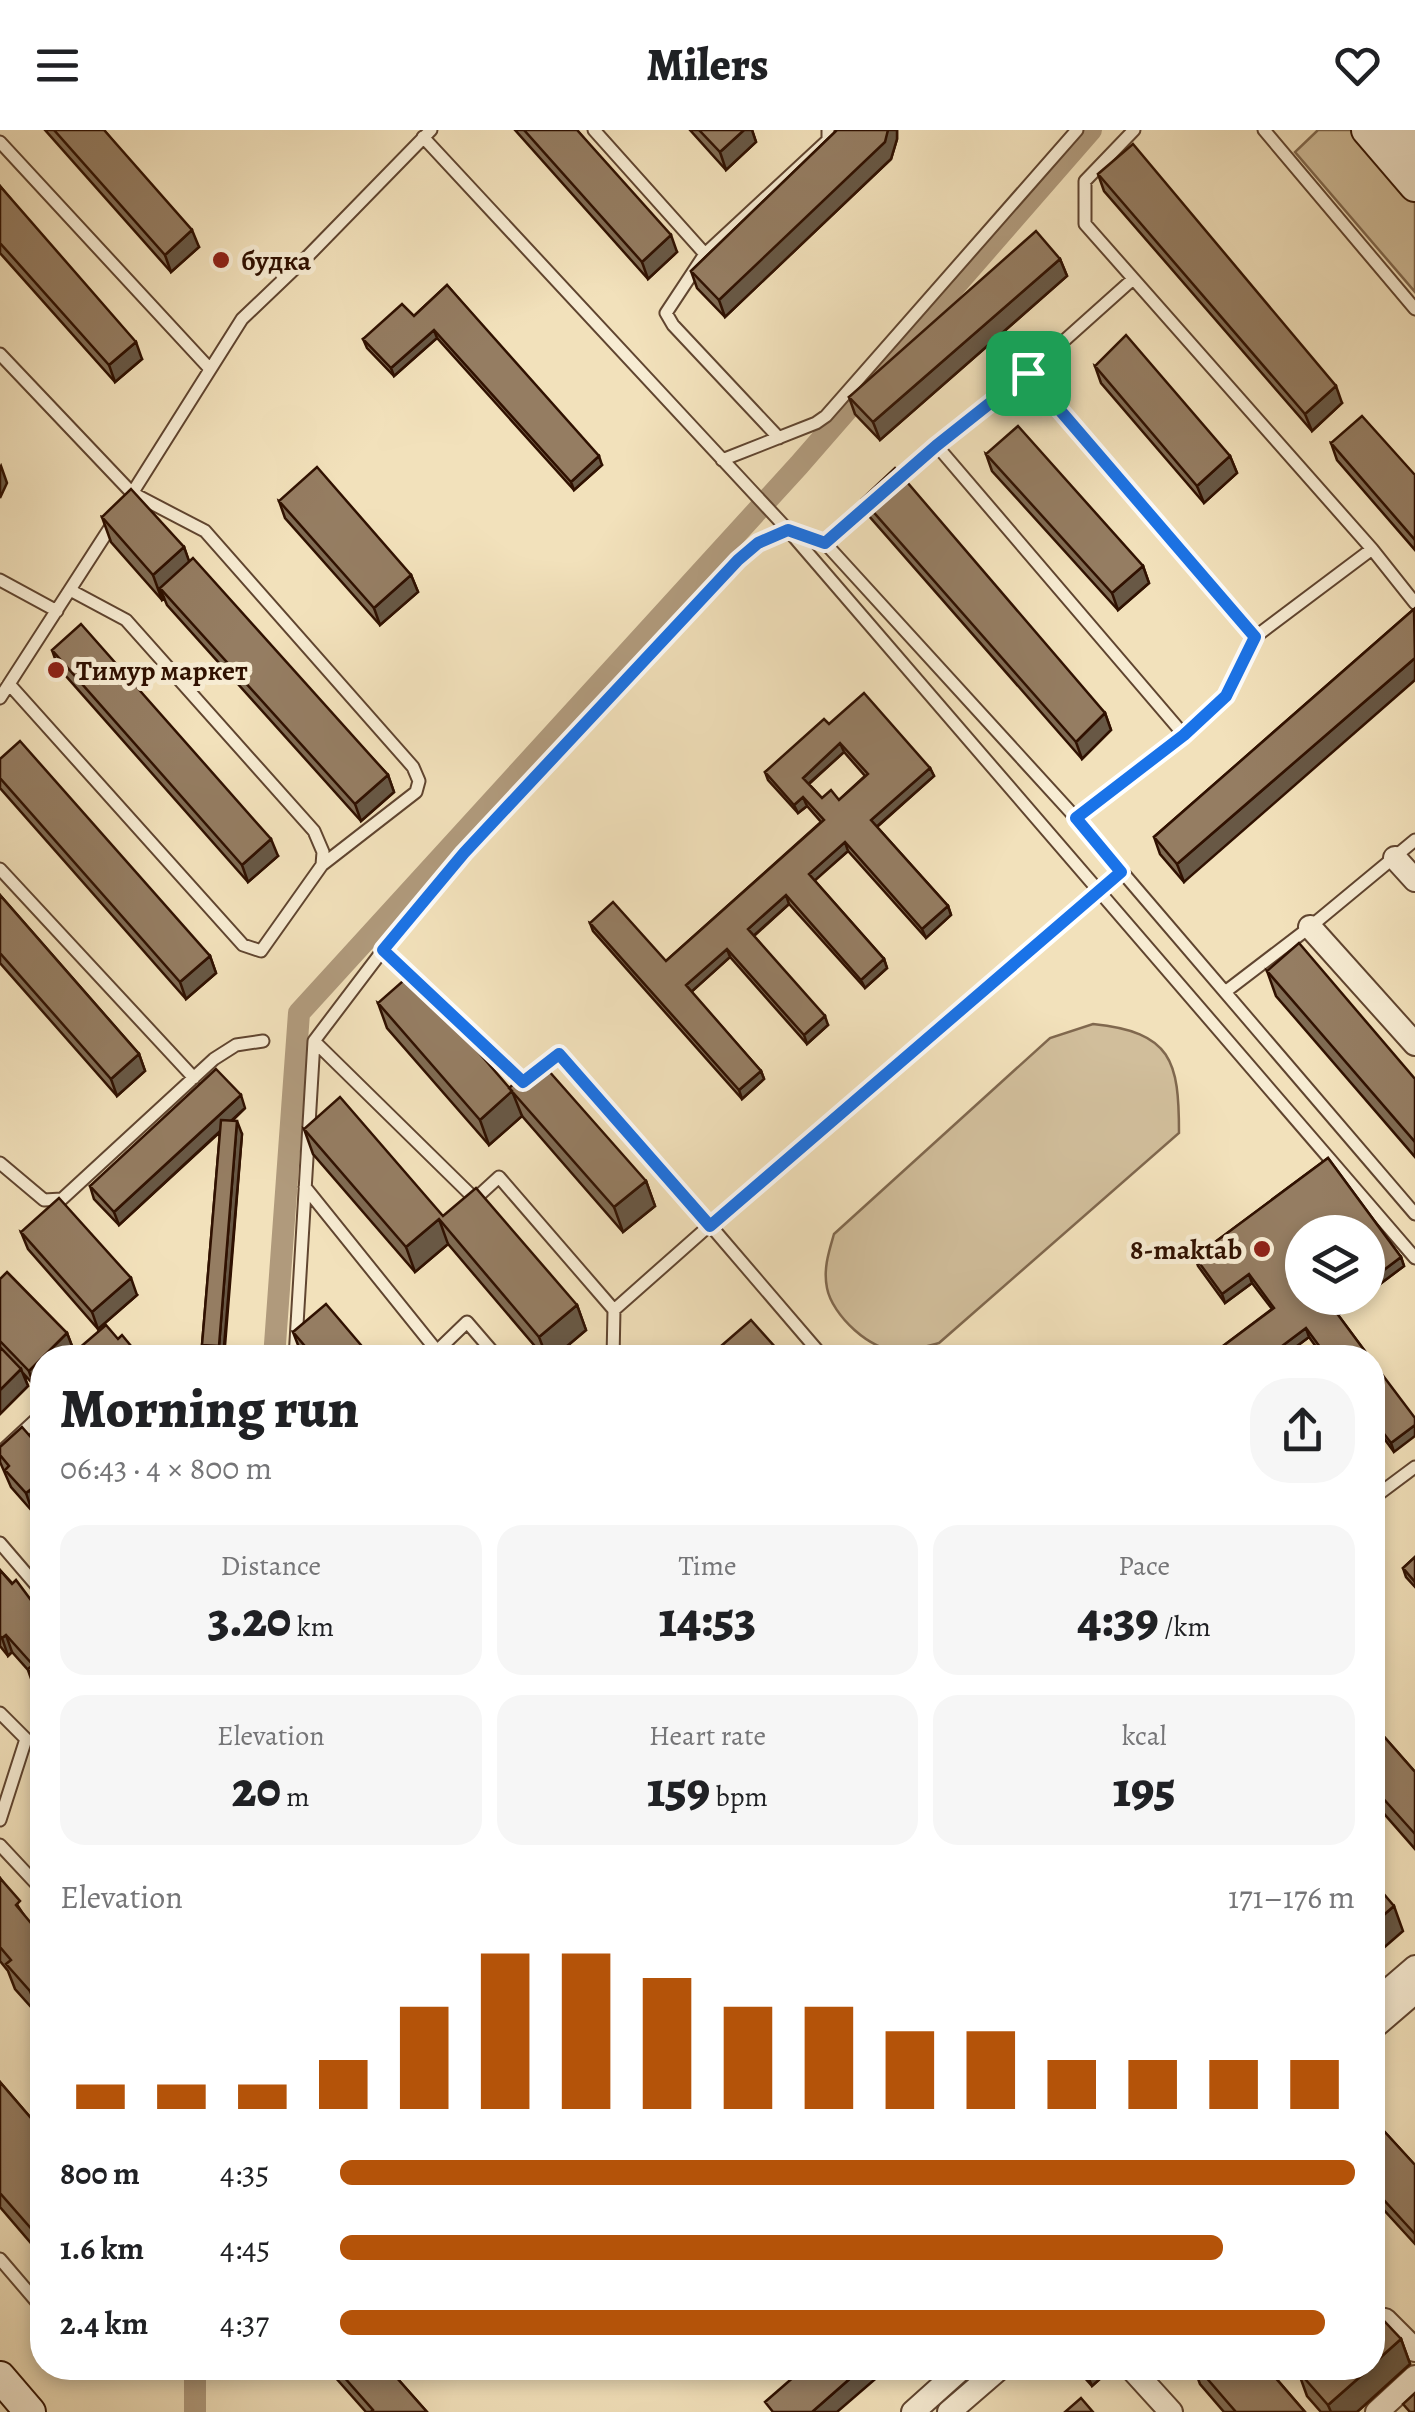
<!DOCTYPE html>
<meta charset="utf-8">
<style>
body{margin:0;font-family:Alegreya,serif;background:#f6f6f6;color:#202124;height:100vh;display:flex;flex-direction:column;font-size:38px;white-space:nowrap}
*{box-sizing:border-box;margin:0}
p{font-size:32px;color:#757577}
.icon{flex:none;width:55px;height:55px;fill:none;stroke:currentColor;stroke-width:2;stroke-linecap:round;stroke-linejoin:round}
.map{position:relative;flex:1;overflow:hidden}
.details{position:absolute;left:30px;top:1215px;width:1355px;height:1035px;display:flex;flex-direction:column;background:#fff;border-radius:40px;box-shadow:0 5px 15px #0003}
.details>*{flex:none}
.controls{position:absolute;left:1285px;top:1085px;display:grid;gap:20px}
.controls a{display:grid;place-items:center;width:100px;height:100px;border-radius:50%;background:#fff;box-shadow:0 5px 15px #0003;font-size:50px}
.pin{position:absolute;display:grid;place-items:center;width:85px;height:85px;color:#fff;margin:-42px;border-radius:20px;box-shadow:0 5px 15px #0006}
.round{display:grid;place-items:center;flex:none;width:105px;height:105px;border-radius:40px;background:#f6f6f6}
.headline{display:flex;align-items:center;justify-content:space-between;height:170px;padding:0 30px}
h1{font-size:55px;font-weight:800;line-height:75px}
.metrics{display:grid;grid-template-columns:repeat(3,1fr);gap:15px;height:170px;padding:10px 30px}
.metrics div{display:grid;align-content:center;border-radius:25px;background:#f6f6f6;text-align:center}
.metrics b{font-size:50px;font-weight:800}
.metrics small{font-size:28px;font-weight:400}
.metrics p{font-size:28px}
.chart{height:280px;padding:20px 30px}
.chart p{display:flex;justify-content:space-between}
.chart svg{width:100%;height:180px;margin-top:10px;stroke:#b45309;stroke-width:6}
ul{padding:0 30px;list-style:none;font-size:32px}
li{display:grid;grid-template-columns:160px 120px 1fr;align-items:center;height:75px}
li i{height:25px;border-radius:12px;background:#b45309}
header{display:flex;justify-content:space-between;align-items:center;height:130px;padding:0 30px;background:#fff;font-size:45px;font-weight:800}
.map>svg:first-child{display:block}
.green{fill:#d1be9b;stroke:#80684e;stroke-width:2.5}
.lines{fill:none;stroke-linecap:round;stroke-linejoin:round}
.canal{stroke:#b09a7c;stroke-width:22}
.lane-casing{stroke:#604530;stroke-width:15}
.street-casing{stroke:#604530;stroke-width:26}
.secondary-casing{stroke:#301101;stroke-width:34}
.lane{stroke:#f7ecd3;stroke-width:11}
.street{stroke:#f7ecd3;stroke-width:22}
.secondary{stroke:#f7ecd3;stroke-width:30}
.wall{fill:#806c54;stroke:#301101;stroke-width:2.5;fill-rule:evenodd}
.shaded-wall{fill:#685845;stroke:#301101;stroke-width:2.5}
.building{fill:#957d62;stroke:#301101;stroke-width:2.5;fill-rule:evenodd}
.route-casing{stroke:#fff;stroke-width:20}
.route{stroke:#1a73e8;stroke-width:12}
.poi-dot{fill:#8f2418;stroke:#f7ecd3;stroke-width:4}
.labels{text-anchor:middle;stroke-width:10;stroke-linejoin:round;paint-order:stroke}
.poi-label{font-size:28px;font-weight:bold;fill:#301101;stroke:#f7ecd3;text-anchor:start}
</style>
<header><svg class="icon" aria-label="menu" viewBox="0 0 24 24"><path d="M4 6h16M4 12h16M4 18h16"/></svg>Milers<svg class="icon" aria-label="heart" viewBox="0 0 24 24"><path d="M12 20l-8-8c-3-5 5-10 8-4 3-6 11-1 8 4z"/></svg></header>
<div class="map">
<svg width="1415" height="2282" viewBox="0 0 1415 2282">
<rect width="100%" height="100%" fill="#f2e1bb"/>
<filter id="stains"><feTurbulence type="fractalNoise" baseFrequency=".002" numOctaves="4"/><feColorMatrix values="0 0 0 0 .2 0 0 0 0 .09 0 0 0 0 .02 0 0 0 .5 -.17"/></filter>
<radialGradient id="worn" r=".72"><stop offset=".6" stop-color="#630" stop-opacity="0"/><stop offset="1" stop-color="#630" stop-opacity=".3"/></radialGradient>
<path class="green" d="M 1318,0 L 1358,0 L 1415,68 L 1415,162 L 1295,22 Z
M 1093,894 C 1172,902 1179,931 1179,1003 L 939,1213 C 927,1216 912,1221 900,1221 C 871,1222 832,1185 827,1158 C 823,1139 829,1121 834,1104 L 1050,908 Z"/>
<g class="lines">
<path class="canal" d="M 274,1228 L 299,883 L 799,335 L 1091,0
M 195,2238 L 195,2282"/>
<defs>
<path id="lane" d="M 594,0 L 705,124
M 1134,0 L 1085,51 L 1085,94 L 1372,419 L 1415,473
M 1264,0 L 1415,179
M 423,7 L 788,400 L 1415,1128
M 0,12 L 210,239
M 0,224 L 132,363 L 205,401 L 413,637 L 419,651 L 416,662 L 322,735
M 1028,243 L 1255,507 L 1372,419
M 779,308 L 673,195 L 666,183 L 705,124 L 828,10 L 828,0
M 937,316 L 1184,605 L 1076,688
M 722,330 L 816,293 L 826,286 L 1077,0
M 893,353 L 1028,243 L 1133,149
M 131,365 L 242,189 L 308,126 L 431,0
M 825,413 L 875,369
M 0,450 L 57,481
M 9,554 L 243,815 L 261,821 L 322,735 L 323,722 L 314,701 L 126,490 L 70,460
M 0,568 L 113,393
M 1184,605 L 1226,566 L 1255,507
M 0,739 L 194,948
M 383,820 L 523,952 L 559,924 L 710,1095 L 1121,742
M 1225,862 L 1310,797 L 1415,710
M 314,911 L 475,1069 L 499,1047 L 614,1180 L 710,1095 L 824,1228
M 0,1033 L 44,1070 L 62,1069 L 214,929 L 236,915 L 263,911
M 305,1057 L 437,1221 L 467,1192 L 498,1228
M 295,1228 L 314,911 L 383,820 L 464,723 L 739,429 L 758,413 L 788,400 L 825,413 L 1076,688 L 1415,1084
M 613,1228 L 614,1180
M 0,1323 L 42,1284
M 1372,1369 L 1415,1337
M 0,1413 L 42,1462
M 0,1583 L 26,1609 L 0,1690
M 0,1715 L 42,1760
M 0,2129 L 42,2178"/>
<path id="street" d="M 1395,728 L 1415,750
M 1310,797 L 1415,914
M 1372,1874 L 1415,1837
M 1372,1899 L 1415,1862
M 1372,2189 L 1385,2190 L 1415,2220
M 1131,2238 L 1171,2282
M 913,2282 L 962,2238
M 949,2282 L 1000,2238
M 1377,2282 L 1415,2247"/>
<path id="secondary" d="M 1367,0 L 1415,56
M 1399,0 L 1415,19
M 0,2247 L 30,2282"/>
</defs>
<use href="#lane" class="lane-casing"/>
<use href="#street" class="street-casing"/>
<use href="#secondary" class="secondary-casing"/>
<use href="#lane" class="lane"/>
<use href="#street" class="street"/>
<use href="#secondary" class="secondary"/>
</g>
<path class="wall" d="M 45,0 L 104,0 L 199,117 L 171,142 Z
M 515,0 L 577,0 L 677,122 L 648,149 Z
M 690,0 L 752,0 L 756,12 L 726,40 Z
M 837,0 L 897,0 L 897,9 L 891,29 L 725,187 L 697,158 L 691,141 Z
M 1098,44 L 1342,273 L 1312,301 L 1104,61 Z
M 0,56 L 142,229 L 115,252 L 0,123 Z
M 1060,129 L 1067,146 L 880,310 L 855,284 L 849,267 Z
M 447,155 L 602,335 L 574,360 L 437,208 L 394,246 L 367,218 L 363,209 L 414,186 Z
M 1095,236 L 1230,326 L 1237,343 L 1204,373 L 1101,253 Z
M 1331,313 L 1415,345 L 1415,420 L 1337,330 Z
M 986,324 L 1143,436 L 1149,453 L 1118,480 L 992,341 Z
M 862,369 L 1105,583 L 1111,600 L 1082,629 L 869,386 Z
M 279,371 L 411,445 L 418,462 L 380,495 L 285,388 Z
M 102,387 L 184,417 L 189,432 L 388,645 L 394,662 L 361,691 L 167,475 L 164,468 L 162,470 L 111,412 Z
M 1414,479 L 1184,752 L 1160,724 L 1154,707 Z
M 52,520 L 278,726 L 248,752 L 58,537 Z
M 829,594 L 930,638 L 934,646 L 877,697 L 948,776 L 951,785 L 926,808 L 848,721 L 814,750 L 884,829 L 887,838 L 865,858 L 789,774 L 754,806 L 828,895 L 807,914 L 730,827 L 691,862 L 761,941 L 764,949 L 742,969 L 593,801 L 590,793 L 666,831 L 821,692 L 807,676 L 798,683 L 768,650 L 765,642 ZM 844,622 L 865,646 L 839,670 L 822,668 L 809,654 Z
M 0,629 L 210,826 L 216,843 L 186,869 L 0,658 Z
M 0,765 L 139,924 L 145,941 L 117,966 L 0,833 Z
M 1267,841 L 1415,949 L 1415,1027 L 1276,866 Z
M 378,873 L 509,958 L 646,1051 L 655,1076 L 623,1102 L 522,986 L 489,1015 L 387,898 Z
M 245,978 L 232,991 L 242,1004 L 224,1228 L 207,1228 L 202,1215 L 220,1002 L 119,1095 L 94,1069 L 90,1056 Z
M 304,999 L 443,1086 L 577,1175 L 586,1200 L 553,1228 L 545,1228 L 448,1114 L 415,1142 L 313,1024 Z
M 1328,1028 L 1401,1127 L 1404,1136 L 1368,1163 L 1368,1102 L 1302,1102 L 1302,1168 L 1361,1168 L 1338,1185 L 1370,1228 L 1324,1228 L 1309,1207 L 1281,1228 L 1207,1228 L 1272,1179 L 1252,1153 L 1225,1173 L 1198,1136 L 1195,1127 Z
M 21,1102 L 137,1165 L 98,1199 L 28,1119 Z
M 0,1149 L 67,1203 L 72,1216 L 42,1228 L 42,1245 L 33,1254 L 23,1243 L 28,1256 L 0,1284 Z
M 293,1202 L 372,1228 L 303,1228 Z
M 1372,1231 L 1394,1322 L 1372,1292 Z
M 42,1308 L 42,1384 L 36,1377 L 32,1381 L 11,1357 L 0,1332 L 0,1317 L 36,1313 Z
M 1415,1427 L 1415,1457 L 1406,1447 L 1403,1438 Z
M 0,1440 L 42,1485 L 42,1566 L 34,1557 L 28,1540 L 12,1522 L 8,1526 L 0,1516 Z
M 1372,1593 L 1415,1642 L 1415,1719 L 1372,1670 Z
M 0,1748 L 25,1787 L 40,1804 L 42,1802 L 42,1883 L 39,1886 L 15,1859 L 8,1841 L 0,1831 Z
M 0,1952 L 42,2001 L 42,2126 L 0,2077 Z
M 1372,1988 L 1415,2035 L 1415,2114 L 1372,2067 Z
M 1401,2209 L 1410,2234 L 1357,2282 L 1321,2282 L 1307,2266 L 1298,2241 Z
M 327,2238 L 388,2238 L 427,2282 L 366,2282 Z
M 1076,2238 L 1109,2238 L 1110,2240 L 1092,2256 Z
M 1194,2238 L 1267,2238 L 1305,2282 L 1224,2282 L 1200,2254 Z"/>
<path class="shaded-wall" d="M 744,0 L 752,0 L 756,12 L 726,40 L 720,22 Z
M 888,0 L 897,0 L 897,9 L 891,29 L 725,187 L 719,170 Z
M 192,100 L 199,117 L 171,142 L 165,125 Z
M 671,105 L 677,122 L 648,149 L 642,132 Z
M 1060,129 L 1067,146 L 880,310 L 873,292 Z
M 434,200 L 437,208 L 394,246 L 391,238 Z
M 136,212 L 142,229 L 115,252 L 109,235 Z
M 1336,256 L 1342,273 L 1312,301 L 1305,284 Z
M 599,326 L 602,335 L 574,360 L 571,352 Z
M 1230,326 L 1237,343 L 1204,373 L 1197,356 Z
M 1,336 L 7,353 L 0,368 L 0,338 Z
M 184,417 L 193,442 L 160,458 L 164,468 L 162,470 L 153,445 Z
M 1143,436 L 1149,453 L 1118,480 L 1112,463 Z
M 411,445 L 418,462 L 380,495 L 374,478 Z
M 1415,528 L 1415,550 L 1184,752 L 1177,734 Z
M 1105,583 L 1111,600 L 1082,629 L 1076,612 Z
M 840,613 L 844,622 L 806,656 L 803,648 Z
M 930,638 L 934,646 L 874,699 L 871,690 Z
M 388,645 L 394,662 L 361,691 L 355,674 Z
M 803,667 L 807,676 L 798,683 L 794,675 Z
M 271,709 L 278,726 L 248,752 L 242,735 Z
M 845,712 L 848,721 L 812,753 L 809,744 Z
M 786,765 L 789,774 L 751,808 L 748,799 Z
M 948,776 L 951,785 L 926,808 L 922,799 Z
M 727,819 L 730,827 L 689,864 L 686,855 Z
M 210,826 L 216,843 L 186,869 L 180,852 Z
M 884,829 L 887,838 L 865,858 L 861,850 Z
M 825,886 L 828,895 L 807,914 L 804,905 Z
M 139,924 L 145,941 L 117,966 L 111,949 Z
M 761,941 L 764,949 L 742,969 L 739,960 Z
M 512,961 L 522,986 L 489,1015 L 480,990 Z
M 241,965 L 245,978 L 119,1095 L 114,1082 Z
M 237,991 L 242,1004 L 223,1228 L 219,1216 Z
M 646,1051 L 655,1076 L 623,1102 L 614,1077 Z
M 439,1089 L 448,1114 L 415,1142 L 406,1117 Z
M 1401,1127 L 1404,1136 L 1368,1163 L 1368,1152 Z
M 1249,1144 L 1252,1153 L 1225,1173 L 1222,1164 Z
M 131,1148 L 137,1165 L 98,1199 L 92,1182 Z
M 1347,1168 L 1361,1168 L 1336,1186 L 1333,1178 Z
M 577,1175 L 586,1200 L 553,1228 L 547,1228 L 539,1207 Z
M 1306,1198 L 1309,1207 L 1281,1228 L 1266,1228 Z
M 67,1203 L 72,1216 L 60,1228 L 42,1228 L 42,1245 L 33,1254 L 29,1241 Z
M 21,1239 L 28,1256 L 0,1284 L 0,1260 Z
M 1415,1295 L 1415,1306 L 1394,1322 L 1391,1313 Z
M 30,1360 L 36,1377 L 32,1381 L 26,1363 Z
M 6,1505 L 12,1522 L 8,1526 L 2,1508 Z
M 1394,1776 L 1403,1801 L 1372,1828 L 1372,1795 Z
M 35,1857 L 42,1877 L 42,1883 L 39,1886 L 30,1861 Z
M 1401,2209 L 1410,2234 L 1357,2282 L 1331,2282 L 1328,2275 L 1370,2238 L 1372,2238 L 1372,2235 Z
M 862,2238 L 888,2238 L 837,2282 L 812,2282 Z
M 1100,2238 L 1109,2238 L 1110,2240 L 1092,2256 L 1088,2247 Z"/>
<path class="building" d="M 54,0 L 104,0 L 192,100 L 165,125 Z
M 524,0 L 577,0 L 671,105 L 642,132 Z
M 699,0 L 744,0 L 720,22 Z
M 837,0 L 888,0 L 885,12 L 719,170 L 691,141 Z
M 1133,14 L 1336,256 L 1305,284 L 1098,44 Z
M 0,56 L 136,212 L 109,235 L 0,113 Z
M 1036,101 L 1060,129 L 873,292 L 849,267 Z
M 447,155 L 599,326 L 571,352 L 434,200 L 391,238 L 363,209 L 402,174 L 414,186 Z
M 1126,205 L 1230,326 L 1197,356 L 1095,236 Z
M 1362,286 L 1415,345 L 1415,410 L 1331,313 Z
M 1018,296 L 1143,436 L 1112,463 L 986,324 Z
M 317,337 L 411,445 L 374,478 L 279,371 Z
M 895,338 L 1105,583 L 1076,612 L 862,369 Z
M 131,359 L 184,417 L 153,445 L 102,387 Z
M 193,428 L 388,645 L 355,674 L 160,458 Z
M 1414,479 L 1415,528 L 1177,734 L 1154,707 Z
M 81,494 L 271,709 L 242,735 L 52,520 Z
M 864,563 L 930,638 L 871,690 L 948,776 L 922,799 L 845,712 L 809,744 L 884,829 L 861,850 L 786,765 L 748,799 L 825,886 L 804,905 L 727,819 L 686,855 L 761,941 L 739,960 L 590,793 L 613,772 L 666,831 L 824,690 L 803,667 L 794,675 L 765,642 L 824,589 L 829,594 ZM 840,613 L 868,644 L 839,670 L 831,660 L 822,668 L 803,648 Z
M 20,611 L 210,826 L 180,852 L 0,648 L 0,629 Z
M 0,765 L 139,924 L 111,949 L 0,823 Z
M 1299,813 L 1415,949 L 1415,1012 L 1267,841 Z
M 411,844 L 512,961 L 480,990 L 378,873 Z
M 540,931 L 646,1051 L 614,1077 L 509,958 Z
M 216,939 L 241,965 L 114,1082 L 90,1056 Z
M 340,967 L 443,1086 L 476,1058 L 577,1175 L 539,1207 L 439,1089 L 406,1117 L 304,999 Z
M 221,990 L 237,991 L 219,1216 L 202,1215 Z
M 1328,1028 L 1401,1127 L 1368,1152 L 1368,1102 L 1302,1102 L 1302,1168 L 1347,1168 L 1333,1178 L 1370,1228 L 1328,1228 L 1306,1198 L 1266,1228 L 1207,1228 L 1274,1178 L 1249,1144 L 1222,1164 L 1195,1127 Z
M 59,1068 L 131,1148 L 92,1182 L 21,1102 Z
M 7,1142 L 67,1203 L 29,1241 L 0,1211 L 0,1149 Z
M 326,1174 L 372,1228 L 315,1228 L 293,1202 Z
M 751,1190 L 785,1228 L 729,1228 L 720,1217 Z
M 106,1195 L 118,1209 L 122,1205 L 141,1228 L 83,1228 L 77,1220 Z
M 0,1217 L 21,1239 L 0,1260 Z
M 1372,1231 L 1415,1288 L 1415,1295 L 1391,1313 L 1372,1288 Z
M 22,1297 L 36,1313 L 42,1308 L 42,1374 L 30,1360 L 26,1363 L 5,1340 L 9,1336 L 0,1325 L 0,1317 Z
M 1415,1427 L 1415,1452 L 1403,1438 Z
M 0,1440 L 12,1454 L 16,1450 L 42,1485 L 42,1557 L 28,1539 L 33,1535 L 6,1505 L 2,1508 L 0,1506 Z
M 1372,1593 L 1415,1642 L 1415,1704 L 1372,1656 Z
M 0,1748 L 20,1771 L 16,1775 L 40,1804 L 42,1802 L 42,1865 L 35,1857 L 30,1861 L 6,1834 L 11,1830 L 0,1817 Z
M 1372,1750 L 1394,1776 L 1372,1795 Z
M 0,1952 L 42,2001 L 42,2111 L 0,2063 Z
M 1372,1988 L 1415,2035 L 1415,2104 L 1372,2057 Z
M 1372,2178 L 1401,2209 L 1372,2235 Z
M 336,2238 L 388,2238 L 427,2282 L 371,2282 L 373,2280 Z
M 804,2238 L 862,2238 L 812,2282 L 773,2282 L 765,2272 Z
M 1080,2238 L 1100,2238 L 1088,2247 Z
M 1198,2238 L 1267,2238 L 1305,2282 L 1236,2282 Z
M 1302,2238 L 1370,2238 L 1328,2275 L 1298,2241 Z
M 1415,2263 L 1415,2282 L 1410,2282 L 1403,2274 Z
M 1081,2268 L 1093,2282 L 1065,2282 Z"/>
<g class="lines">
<defs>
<path id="route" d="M 1028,243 L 1255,507 L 1226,566 L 1184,605 L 1076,688 L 1121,742 L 710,1096 L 559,924 L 523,952 L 383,820 L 464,723 L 738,430 L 758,413 L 788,400 L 825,413 L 936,316 Z"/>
</defs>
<use href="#route" class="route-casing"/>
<use href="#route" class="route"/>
</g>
<g class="poi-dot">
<circle cx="221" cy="130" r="10"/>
<circle cx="56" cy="540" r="10"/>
<circle cx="1262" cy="1119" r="10"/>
</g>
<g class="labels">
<g class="poi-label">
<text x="241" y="140">будка</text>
<text x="76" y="550">Тимур маркет</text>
<text x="1242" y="1129" text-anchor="end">8-maktab</text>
</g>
</g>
<rect width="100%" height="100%" filter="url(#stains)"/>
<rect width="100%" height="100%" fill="url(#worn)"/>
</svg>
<div class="controls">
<a><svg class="icon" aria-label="layers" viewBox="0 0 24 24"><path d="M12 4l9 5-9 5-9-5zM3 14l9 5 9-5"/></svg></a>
</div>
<div class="pin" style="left:1028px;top:243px;background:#1e9e55"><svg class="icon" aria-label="arrive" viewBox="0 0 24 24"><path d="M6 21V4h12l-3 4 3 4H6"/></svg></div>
<section class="details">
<div class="headline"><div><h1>Morning run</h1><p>06:43 · 4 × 800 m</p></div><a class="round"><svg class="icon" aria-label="share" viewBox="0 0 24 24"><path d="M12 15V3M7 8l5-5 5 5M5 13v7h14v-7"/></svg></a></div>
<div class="metrics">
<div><p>Distance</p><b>3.20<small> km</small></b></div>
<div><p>Time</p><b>14:53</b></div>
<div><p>Pace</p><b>4:39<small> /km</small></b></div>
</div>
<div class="metrics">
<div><p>Elevation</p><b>20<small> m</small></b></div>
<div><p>Heart rate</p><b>159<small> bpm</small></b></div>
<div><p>kcal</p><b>195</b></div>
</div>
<div class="chart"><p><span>Elevation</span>171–176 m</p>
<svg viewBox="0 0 160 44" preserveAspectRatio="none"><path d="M5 44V38M15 44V38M25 44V38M35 44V32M45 44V19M55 44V6M65 44V6M75 44V12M85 44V19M95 44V19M105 44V25M115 44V25M125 44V32M135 44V32M145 44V32M155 44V32"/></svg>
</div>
<ul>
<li><b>800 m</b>4:35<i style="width:100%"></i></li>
<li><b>1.6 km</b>4:45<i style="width:87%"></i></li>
<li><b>2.4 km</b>4:37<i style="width:97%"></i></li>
</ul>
</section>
</div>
